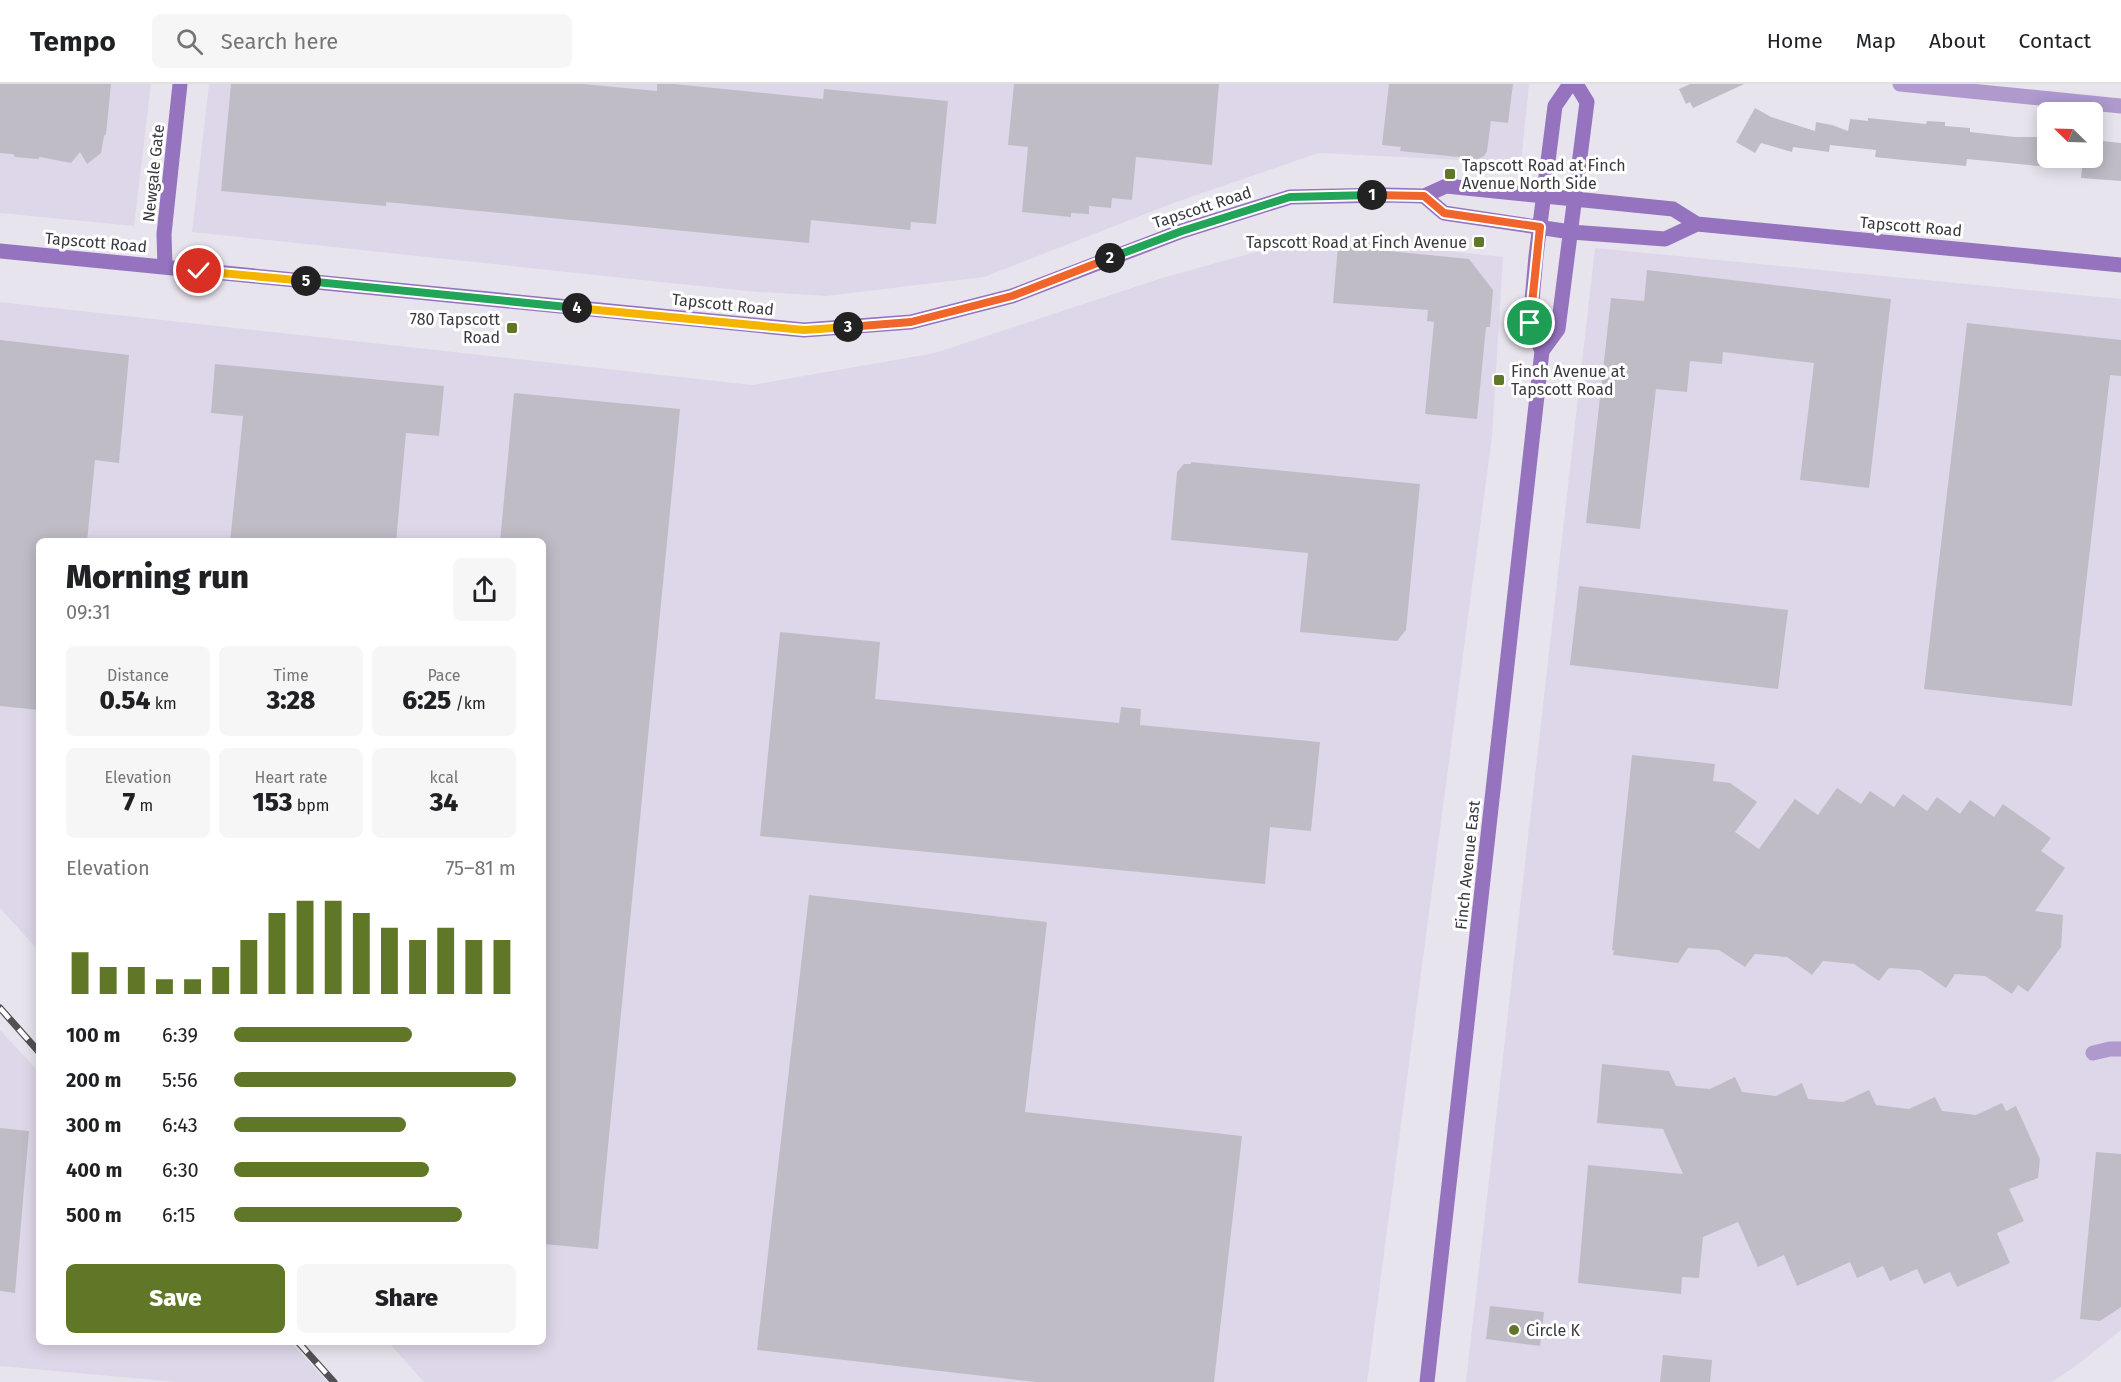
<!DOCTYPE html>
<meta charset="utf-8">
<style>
body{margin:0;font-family:"Fira Sans",sans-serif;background:#f6f6f6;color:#202124;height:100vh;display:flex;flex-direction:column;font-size:22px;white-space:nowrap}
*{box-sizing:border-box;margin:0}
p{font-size:20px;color:#757577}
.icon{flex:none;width:33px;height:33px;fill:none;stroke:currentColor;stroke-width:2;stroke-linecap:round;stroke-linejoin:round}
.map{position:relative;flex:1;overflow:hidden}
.sheet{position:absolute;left:36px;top:454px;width:510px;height:807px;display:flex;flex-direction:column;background:#fff;border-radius:9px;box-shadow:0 3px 15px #0003}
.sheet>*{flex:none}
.needle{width:39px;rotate:293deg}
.tools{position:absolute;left:2037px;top:18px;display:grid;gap:12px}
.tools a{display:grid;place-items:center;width:66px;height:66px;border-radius:9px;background:#fff;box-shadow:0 3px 15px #0003;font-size:30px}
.pin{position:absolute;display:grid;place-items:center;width:51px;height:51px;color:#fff;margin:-26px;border:3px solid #fff;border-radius:50%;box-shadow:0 2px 6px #0007}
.km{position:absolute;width:30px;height:30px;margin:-15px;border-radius:50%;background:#222;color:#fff;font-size:16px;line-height:30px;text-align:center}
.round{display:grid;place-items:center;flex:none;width:63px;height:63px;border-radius:9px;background:#f6f6f6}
.summary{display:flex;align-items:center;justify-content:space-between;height:102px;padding:0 30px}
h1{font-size:33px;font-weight:800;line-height:45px}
.metrics{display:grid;grid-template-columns:repeat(3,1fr);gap:9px;height:102px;padding:6px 30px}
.metrics div{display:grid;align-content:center;border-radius:9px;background:#f6f6f6;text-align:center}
.metrics b{font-size:26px;font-weight:800}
.metrics small{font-size:16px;font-weight:400}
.metrics p{font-size:16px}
.chart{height:168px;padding:12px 30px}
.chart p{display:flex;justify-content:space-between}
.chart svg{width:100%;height:108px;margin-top:6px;stroke:#607728;stroke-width:6}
.cta{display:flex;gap:12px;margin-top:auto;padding:12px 30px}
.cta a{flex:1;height:69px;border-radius:9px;background:#607728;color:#fff;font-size:24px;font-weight:800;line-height:69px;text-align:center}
.cta a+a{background:#f6f6f6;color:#202124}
ul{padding:0 30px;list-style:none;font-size:20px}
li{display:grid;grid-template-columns:96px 72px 1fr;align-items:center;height:45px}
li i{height:15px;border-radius:8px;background:#607728}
header{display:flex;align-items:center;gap:36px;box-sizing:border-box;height:84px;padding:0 30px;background:#fff;border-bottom:2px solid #e0e0e0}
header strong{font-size:28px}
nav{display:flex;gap:33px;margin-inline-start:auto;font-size:21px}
.search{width:420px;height:54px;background:#f6f6f6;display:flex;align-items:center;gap:15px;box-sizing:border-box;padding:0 21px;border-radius:9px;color:#757577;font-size:22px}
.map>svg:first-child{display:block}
.built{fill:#ded7e9}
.building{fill:#c0bcc6}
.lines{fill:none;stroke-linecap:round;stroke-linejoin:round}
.street{stroke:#af99cd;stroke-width:15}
.secondary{stroke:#9573bf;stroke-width:15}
.rail-casing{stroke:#525055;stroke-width:7}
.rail{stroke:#fff;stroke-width:4.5;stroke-dasharray:14;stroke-linecap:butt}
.split-1-casing{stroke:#fff;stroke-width:12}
.split-2-casing{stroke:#fff;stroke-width:12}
.split-3-casing{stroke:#fff;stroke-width:12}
.split-4-casing{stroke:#fff;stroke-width:12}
.split-5-casing{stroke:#fff;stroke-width:12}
.split-6-casing{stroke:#fff;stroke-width:12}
.split-1{stroke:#f0652b;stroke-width:8}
.split-2{stroke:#22a559;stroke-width:8}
.split-3{stroke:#f0652b;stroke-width:8}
.split-4{stroke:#f5b400;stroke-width:8}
.split-5{stroke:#22a559;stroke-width:8}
.split-6{stroke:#f5b400;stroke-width:8}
.poi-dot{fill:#607728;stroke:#fff;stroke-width:2}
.labels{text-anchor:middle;stroke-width:6;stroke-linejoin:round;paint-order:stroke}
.poi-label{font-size:16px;fill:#3a393d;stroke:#fff;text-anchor:start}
.street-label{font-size:16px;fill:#3a393d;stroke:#fff}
</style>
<header>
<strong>Tempo</strong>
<div class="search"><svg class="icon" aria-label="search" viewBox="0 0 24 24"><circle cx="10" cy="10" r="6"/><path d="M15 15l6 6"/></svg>Search here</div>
<nav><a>Home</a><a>Map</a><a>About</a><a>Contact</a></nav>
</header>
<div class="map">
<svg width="2121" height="1298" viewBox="0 0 2121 1298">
<rect width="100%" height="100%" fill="#e8e4ee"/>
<path class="built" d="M 0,0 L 151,0 L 134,142 L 0,129 Z
M 209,0 L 1529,0 L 1521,79 L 1318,69 L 1171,120 L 984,193 L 826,212 L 746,207 L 192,148 Z
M 1314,152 L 1503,173 L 1492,352 L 1367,1298 L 424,1298 L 389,1259 L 543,1258 L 543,458 L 39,458 L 39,867 L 0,824 L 0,218 L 752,301 L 935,269 L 1162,194 Z
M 1595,164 L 2121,215 L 2121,1246 L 2080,1279 L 2052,1298 L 1466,1298 Z
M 0,946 L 39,988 L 39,1258 L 291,1259 L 328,1298 L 176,1298 L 0,1282 Z"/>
<path class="building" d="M 0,0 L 111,0 L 106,50 L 104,52 L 101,69 L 87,80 L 80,68 L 71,79 L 40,73 L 38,75 L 15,73 L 13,70 L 0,69 Z
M 231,0 L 583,0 L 657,7 L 657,0 L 674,0 L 823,15 L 824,5 L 948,17 L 936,140 L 911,138 L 910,146 L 811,136 L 809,159 L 386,118 L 386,122 L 221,107 Z
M 1014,0 L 1219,0 L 1212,81 L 1136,73 L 1132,116 L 1112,114 L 1111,124 L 1089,122 L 1089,130 L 1071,129 L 1071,133 L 1022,128 L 1028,63 L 1008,61 Z
M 1389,0 L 1513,0 L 1508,39 L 1491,37 L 1487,67 L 1484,72 L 1478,75 L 1400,67 L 1401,63 L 1382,61 Z
M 1690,0 L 1744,0 L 1693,24 L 1690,18 L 1686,20 L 1679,5 Z
M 1755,24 L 1771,33 L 1815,47 L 1816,38 L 1832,41 L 1848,47 L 1850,35 L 1868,37 L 1868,34 L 1926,40 L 1927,37 L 1945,38 L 1945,42 L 1970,44 L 1970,48 L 2015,53 L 2048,53 L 2048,83 L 1967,75 L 1966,82 L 1903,76 L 1875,73 L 1876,66 L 1830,61 L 1829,68 L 1793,63 L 1792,68 L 1761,59 L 1755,69 L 1736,58 Z
M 2092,56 L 2121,59 L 2121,97 L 2081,94 L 2083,74 L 2092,74 Z
M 1338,162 L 1469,175 L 1493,206 L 1490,243 L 1486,243 L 1477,335 L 1425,330 L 1434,238 L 1427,237 L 1428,226 L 1333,219 Z
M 1647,186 L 1891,215 L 1869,404 L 1800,396 L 1814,279 L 1723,268 L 1722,280 L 1690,277 L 1687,308 L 1656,305 L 1640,445 L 1586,439 L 1611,214 L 1644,217 Z
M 1967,239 L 2121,256 L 2121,292 L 2110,291 L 2072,622 L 1924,605 Z
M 0,256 L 129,271 L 119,379 L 95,376 L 87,458 L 39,458 L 39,626 L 0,622 Z
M 215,280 L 444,302 L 439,352 L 406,349 L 396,458 L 230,458 L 243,332 L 211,329 Z
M 514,309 L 680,325 L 598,1165 L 543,1160 L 543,576 L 546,548 L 543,548 L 543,458 L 500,458 Z
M 1191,378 L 1420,400 L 1406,546 L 1397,557 L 1300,548 L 1308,469 L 1171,456 L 1177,388 L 1184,380 L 1191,380 Z
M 1579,502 L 1788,526 L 1778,605 L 1570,581 Z
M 780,548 L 880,558 L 875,615 L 1119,639 L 1121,623 L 1141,625 L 1140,641 L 1320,658 L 1311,747 L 1270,743 L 1265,800 L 760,752 Z
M 1632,671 L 1715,680 L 1713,697 L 1730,699 L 1757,718 L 1735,748 L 1759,765 L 1795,715 L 1818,731 L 1837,704 L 1861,720 L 1870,707 L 1894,723 L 1903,710 L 1927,727 L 1937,713 L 1960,730 L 1970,716 L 1994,733 L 2003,720 L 2051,754 L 2041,767 L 2065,784 L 2035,827 L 2063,831 L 2061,863 L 2028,908 L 2018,901 L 2012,910 L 1985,892 L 1955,890 L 1946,904 L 1920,886 L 1889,884 L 1879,897 L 1854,880 L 1823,877 L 1812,891 L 1787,873 L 1755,870 L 1745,883 L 1719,866 L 1688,864 L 1678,879 L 1613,871 L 1614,866 L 1612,866 Z
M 809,811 L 1047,838 L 1025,1028 L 1242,1052 L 1214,1298 L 1036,1298 L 757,1266 Z
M 1602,980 L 1669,987 L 1676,1002 L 1710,1005 L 1735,993 L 1742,1008 L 1776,1012 L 1802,999 L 1808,1015 L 1843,1018 L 1869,1006 L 1876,1021 L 1909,1025 L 1935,1013 L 1942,1027 L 1976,1031 L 2002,1019 L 2006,1027 L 2016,1022 L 2040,1075 L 2038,1094 L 2009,1105 L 2024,1137 L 1997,1149 L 2010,1179 L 1957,1203 L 1950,1188 L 1924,1200 L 1917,1185 L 1890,1197 L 1883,1182 L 1857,1194 L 1850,1178 L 1797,1202 L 1784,1171 L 1758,1183 L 1738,1138 L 1703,1153 L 1699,1194 L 1682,1193 L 1681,1210 L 1578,1199 L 1588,1081 L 1683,1090 L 1663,1045 L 1597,1039 Z
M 0,1044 L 29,1047 L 15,1209 L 0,1207 Z
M 2096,1068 L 2121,1070 L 2121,1223 L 2100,1237 L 2080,1235 Z
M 1490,1222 L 1544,1228 L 1540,1262 L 1486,1255 Z
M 1663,1271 L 1712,1276 L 1710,1298 L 1660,1298 Z"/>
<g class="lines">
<path class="street" d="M 1900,0 L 2121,22
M 2093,969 L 2110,965 L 2121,965"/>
<path class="secondary" d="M 1424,112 L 1444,129 L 1571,148 L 1665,155 L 1697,140
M 0,167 L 804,246 L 911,238 L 1012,212 L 1182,147 L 1290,113 L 1385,111 L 1424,112 L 1446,102 L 1673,125 L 1697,140 L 2121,181
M 165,183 L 164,150 L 180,0
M 1542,267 L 1558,245 L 1587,18 L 1576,0
M 1427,1298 L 1542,267 L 1530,239 L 1536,172 L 1555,22 L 1570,0"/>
<defs>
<path id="rail" d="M 0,924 L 39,968
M 298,1258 L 334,1298"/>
</defs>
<use href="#rail" class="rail-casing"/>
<use href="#rail" class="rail"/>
</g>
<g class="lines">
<defs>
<path id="split-1" d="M 1372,111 L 1424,112 L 1444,129 L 1540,143 L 1530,239"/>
<path id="split-2" d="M 1110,174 L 1182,147 L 1290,113 L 1372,111"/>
<path id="split-3" d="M 848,243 L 911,238 L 1012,212 L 1110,174"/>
<path id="split-4" d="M 577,224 L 804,246 L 848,243"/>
<path id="split-5" d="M 306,197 L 577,224"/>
<path id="split-6" d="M 199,187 L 306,197"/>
</defs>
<use href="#split-1" class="split-1-casing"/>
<use href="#split-2" class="split-2-casing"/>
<use href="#split-3" class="split-3-casing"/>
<use href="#split-4" class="split-4-casing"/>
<use href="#split-5" class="split-5-casing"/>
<use href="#split-6" class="split-6-casing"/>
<use href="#split-1" class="split-1"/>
<use href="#split-2" class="split-2"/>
<use href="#split-3" class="split-3"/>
<use href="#split-4" class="split-4"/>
<use href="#split-5" class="split-5"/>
<use href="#split-6" class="split-6"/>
</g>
<g class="poi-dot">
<rect x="1444" y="84" width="12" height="12" rx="3"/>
<rect x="1473" y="152" width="12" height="12" rx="3"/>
<rect x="506" y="238" width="12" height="12" rx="3"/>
<rect x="1493" y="290" width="12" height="12" rx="3"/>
<circle cx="1514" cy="1246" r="6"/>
</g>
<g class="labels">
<g class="poi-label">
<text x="1462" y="87">Tapscott Road at Finch<tspan x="1462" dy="18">Avenue North Side</tspan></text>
<text x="1467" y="164" text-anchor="end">Tapscott Road at Finch Avenue</text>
<text x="500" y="241" text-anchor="end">780 Tapscott<tspan x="500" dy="18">Road</tspan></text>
<text x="1511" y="293">Finch Avenue at<tspan x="1511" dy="18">Tapscott Road</tspan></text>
<text x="1526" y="1252">Circle K</text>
</g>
<g class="street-label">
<text transform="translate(153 89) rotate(-84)" y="6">Newgale Gate</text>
<text transform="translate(1202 123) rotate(-18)" y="6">Tapscott Road</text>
<text transform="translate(1911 142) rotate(5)" y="6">Tapscott Road</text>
<text transform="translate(96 158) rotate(5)" y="6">Tapscott Road</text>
<text transform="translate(723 220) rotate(6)" y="6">Tapscott Road</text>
<text transform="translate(1467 781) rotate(-84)" y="6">Finch Avenue East</text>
</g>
</g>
</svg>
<div class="tools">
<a><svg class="needle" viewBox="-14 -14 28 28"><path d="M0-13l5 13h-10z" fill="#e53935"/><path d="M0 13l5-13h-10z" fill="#757577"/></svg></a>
</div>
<div class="pin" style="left:1530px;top:239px;background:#1e9e55"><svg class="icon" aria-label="arrive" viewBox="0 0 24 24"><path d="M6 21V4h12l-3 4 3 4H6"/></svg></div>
<div class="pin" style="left:199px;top:187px;background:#d93025"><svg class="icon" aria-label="check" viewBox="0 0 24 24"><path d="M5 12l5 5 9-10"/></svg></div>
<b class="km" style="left:1372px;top:111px">1</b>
<b class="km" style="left:1110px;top:174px">2</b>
<b class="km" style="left:848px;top:243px">3</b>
<b class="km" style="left:577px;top:224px">4</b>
<b class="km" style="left:306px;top:197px">5</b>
<section class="sheet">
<div class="summary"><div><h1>Morning run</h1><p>09:31</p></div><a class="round"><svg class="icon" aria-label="share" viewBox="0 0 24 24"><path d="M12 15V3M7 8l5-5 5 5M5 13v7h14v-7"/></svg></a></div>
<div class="metrics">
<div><p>Distance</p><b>0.54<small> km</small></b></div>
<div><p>Time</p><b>3:28</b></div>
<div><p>Pace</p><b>6:25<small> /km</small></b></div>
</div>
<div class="metrics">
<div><p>Elevation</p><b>7<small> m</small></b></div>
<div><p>Heart rate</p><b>153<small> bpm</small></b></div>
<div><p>kcal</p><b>34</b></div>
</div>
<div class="chart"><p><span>Elevation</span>75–81 m</p>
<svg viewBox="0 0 160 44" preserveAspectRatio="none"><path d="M5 44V27M15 44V33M25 44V33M35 44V38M45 44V38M55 44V33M65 44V22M75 44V11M85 44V6M95 44V6M105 44V11M115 44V17M125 44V22M135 44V17M145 44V22M155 44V22"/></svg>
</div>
<ul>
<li><b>100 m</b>6:39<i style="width:63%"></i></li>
<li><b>200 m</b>5:56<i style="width:100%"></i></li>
<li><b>300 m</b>6:43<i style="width:61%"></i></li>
<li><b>400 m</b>6:30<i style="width:69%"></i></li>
<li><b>500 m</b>6:15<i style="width:81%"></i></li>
</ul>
<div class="cta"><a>Save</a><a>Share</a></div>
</section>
</div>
